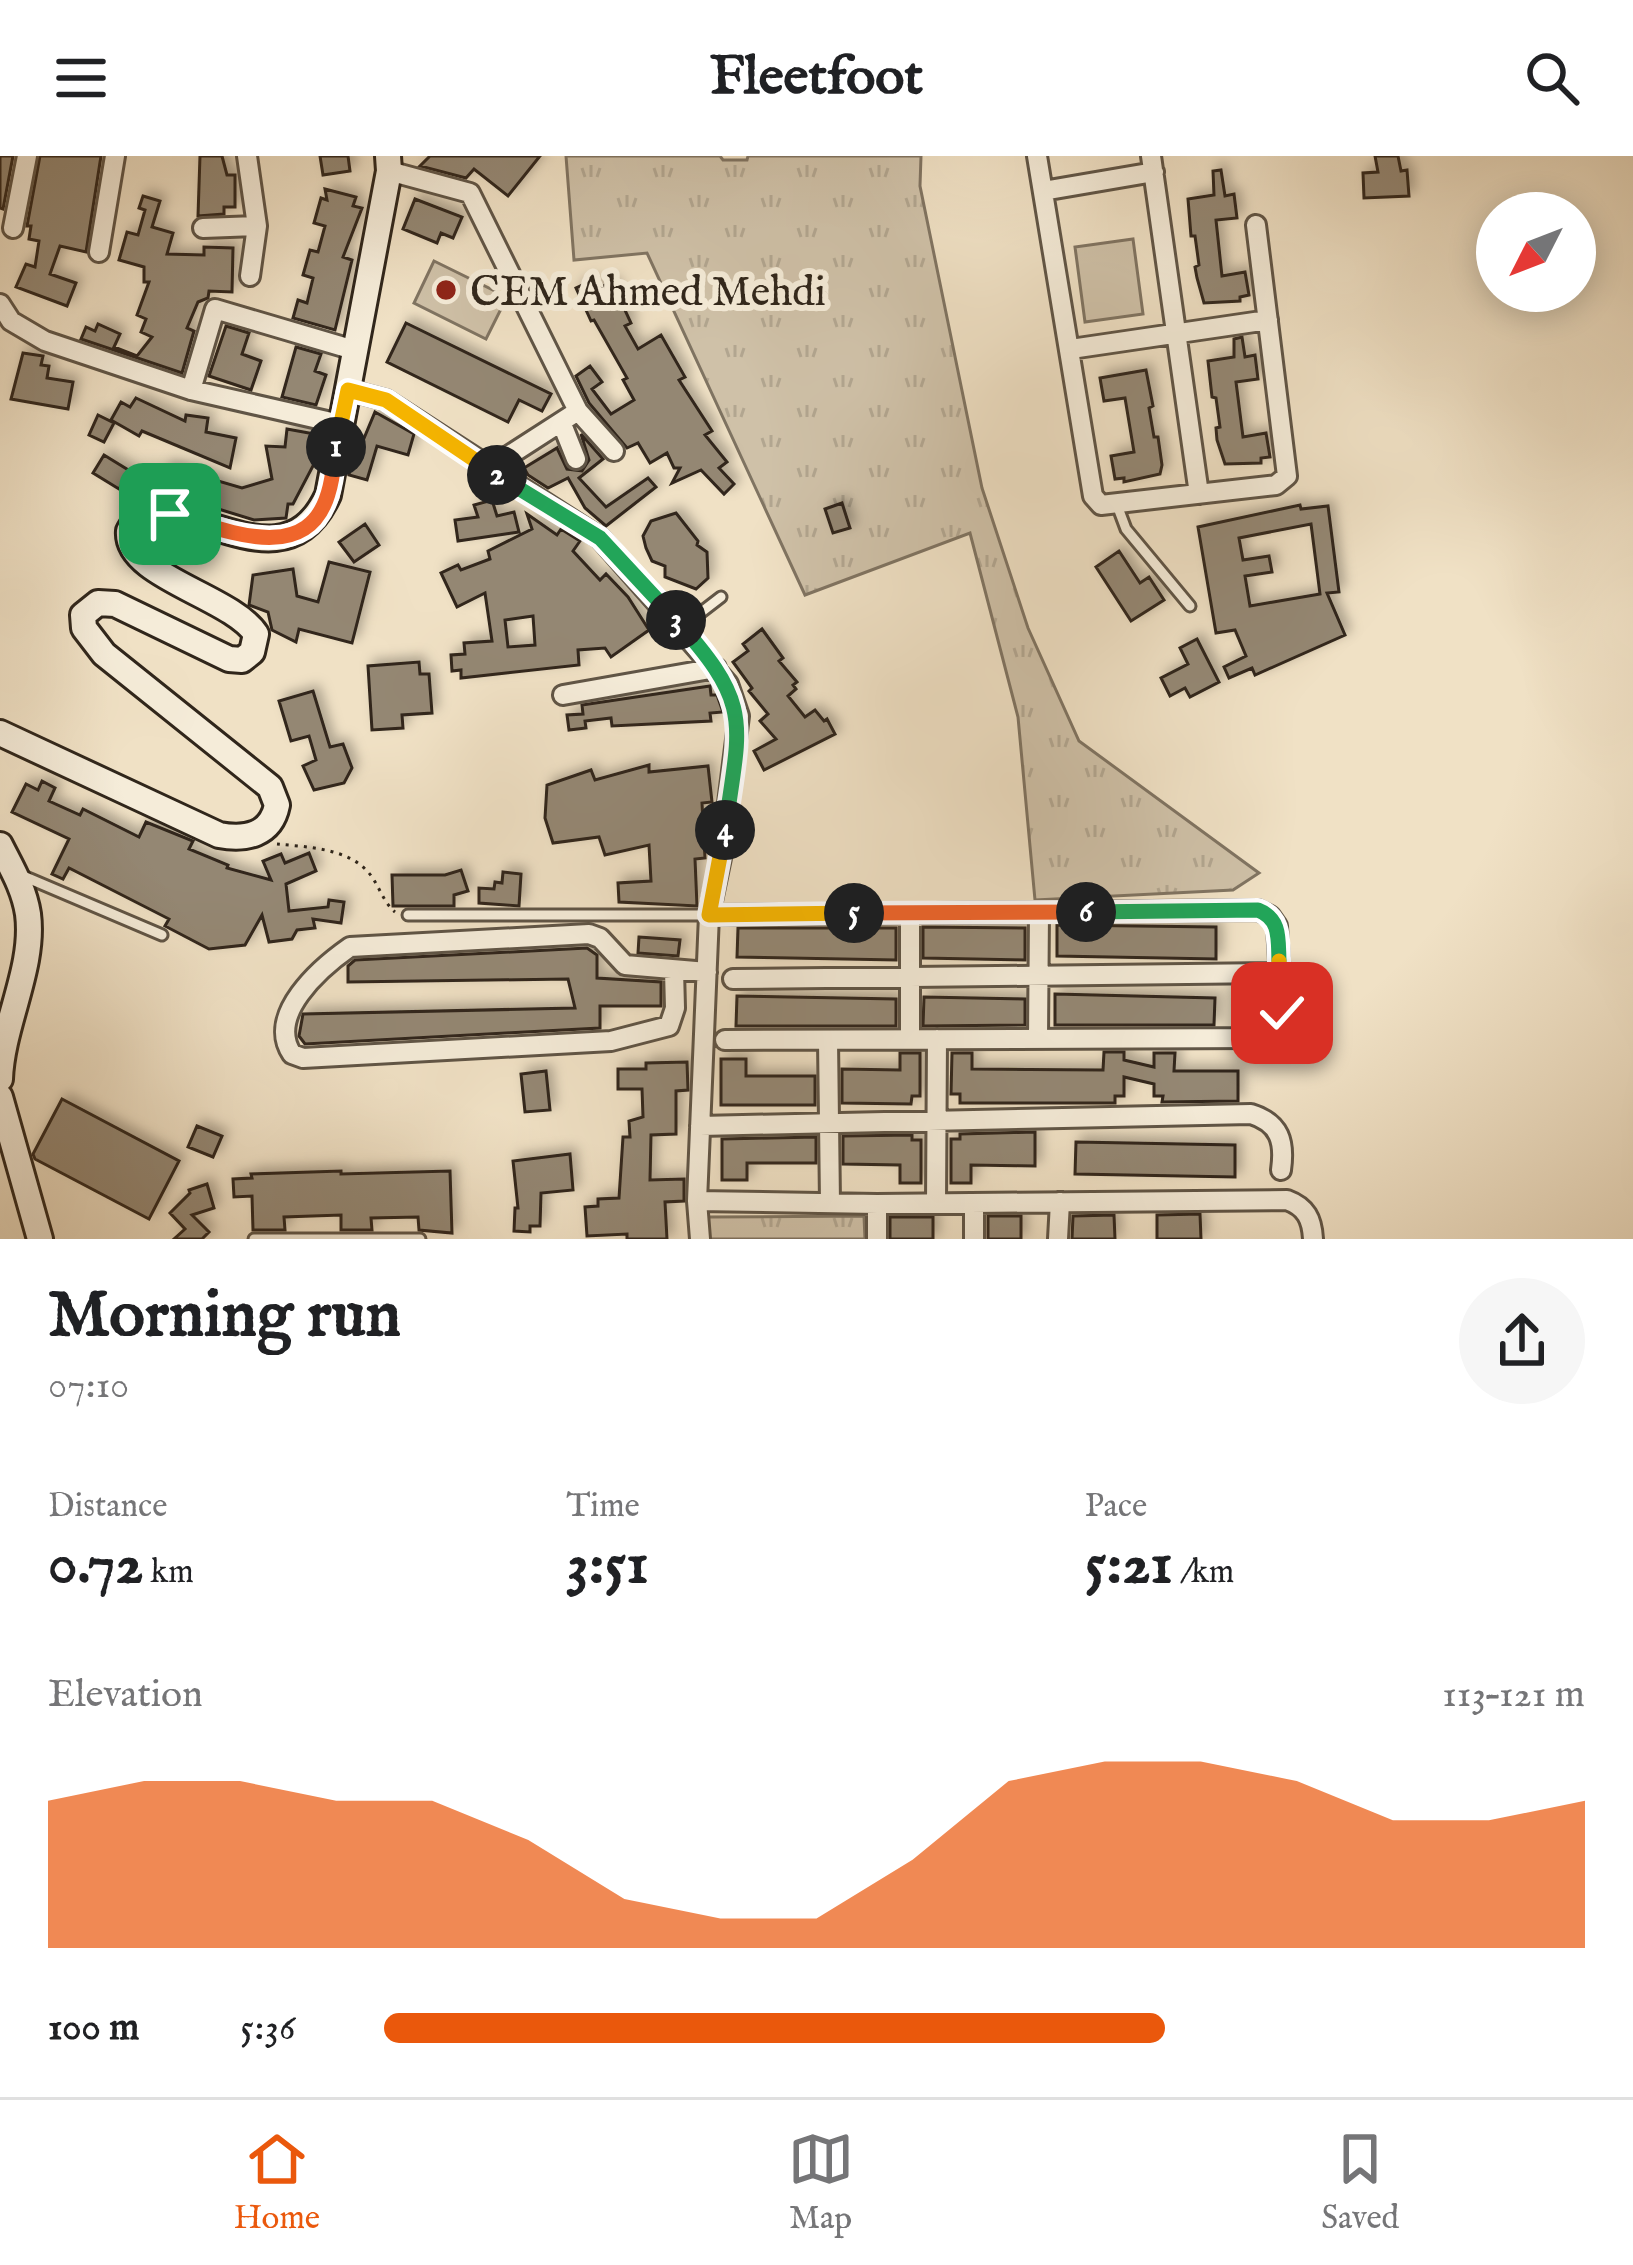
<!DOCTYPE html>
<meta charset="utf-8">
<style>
body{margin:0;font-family:"IM FELL English",serif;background:#f6f6f6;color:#202124;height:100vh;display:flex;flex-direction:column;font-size:45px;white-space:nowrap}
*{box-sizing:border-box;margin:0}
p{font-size:39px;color:#757577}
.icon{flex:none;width:66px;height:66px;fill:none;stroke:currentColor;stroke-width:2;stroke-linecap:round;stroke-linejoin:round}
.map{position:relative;height:1083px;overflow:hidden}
.details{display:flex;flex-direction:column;background:#fff;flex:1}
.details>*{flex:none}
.needle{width:78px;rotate:228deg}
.controls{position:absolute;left:1476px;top:36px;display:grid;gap:24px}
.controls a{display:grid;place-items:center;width:120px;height:120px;border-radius:50%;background:#fff;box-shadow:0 6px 30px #0003;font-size:60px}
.pin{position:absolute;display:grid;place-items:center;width:102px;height:102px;color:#fff;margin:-51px;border-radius:24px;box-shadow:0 6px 18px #0006}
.km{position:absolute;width:60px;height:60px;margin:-30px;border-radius:50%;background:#222;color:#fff;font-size:33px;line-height:60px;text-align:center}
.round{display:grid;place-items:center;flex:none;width:126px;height:126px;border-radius:63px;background:#f6f6f6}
.overview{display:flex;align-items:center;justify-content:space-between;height:204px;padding:0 48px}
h1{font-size:66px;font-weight:700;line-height:90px}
.figures{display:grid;grid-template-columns:repeat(3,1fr);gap:18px;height:204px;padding:12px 48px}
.figures div{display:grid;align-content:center}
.figures b{font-size:60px;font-weight:700}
.figures small{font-size:33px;font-weight:400}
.figures p{font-size:33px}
.chart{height:336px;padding:24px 48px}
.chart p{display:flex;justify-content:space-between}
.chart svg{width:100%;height:216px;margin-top:12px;fill:#ea580c;opacity:.7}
ul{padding:0 48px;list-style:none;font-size:39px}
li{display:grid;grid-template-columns:192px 144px 1fr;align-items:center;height:90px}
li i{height:30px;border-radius:15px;background:#ea580c}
header{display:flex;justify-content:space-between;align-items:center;height:156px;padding:0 48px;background:#fff;font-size:54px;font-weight:700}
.menu{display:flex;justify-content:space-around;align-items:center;height:168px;border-top:3px solid #e0e0e0;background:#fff;font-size:33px;color:#757577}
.menu a{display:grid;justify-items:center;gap:6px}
.menu .active{color:#ea580c}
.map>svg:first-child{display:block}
.grass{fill:url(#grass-tufts);stroke:#807462;stroke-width:3}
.pitch{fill:#cfc1a8;stroke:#807462;stroke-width:3}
.building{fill:#948773;stroke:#30261b;stroke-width:3;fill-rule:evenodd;filter:url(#shadow)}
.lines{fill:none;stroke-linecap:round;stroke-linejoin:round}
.lane-casing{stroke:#605546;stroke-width:15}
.street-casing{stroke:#605546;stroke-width:24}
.secondary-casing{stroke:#30261b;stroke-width:30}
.path{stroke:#30261b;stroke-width:3;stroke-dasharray:3 6;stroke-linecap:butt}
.lane{stroke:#f5ecd9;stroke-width:9}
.street{stroke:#f5ecd9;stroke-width:18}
.secondary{stroke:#f5ecd9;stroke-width:24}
.split-1-casing{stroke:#fff;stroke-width:24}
.split-2-casing{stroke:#fff;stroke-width:24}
.split-3-casing{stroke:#fff;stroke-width:24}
.split-4-casing{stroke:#fff;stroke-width:24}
.split-5-casing{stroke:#fff;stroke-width:24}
.split-6-casing{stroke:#fff;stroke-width:24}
.split-7-casing{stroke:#fff;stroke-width:24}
.split-8-casing{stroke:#fff;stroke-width:24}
.split-1{stroke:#f0652b;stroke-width:15}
.split-2{stroke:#f5b400;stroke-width:15}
.split-3{stroke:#22a559;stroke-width:15}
.split-4{stroke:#22a559;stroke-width:15}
.split-5{stroke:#f5b400;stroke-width:15}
.split-6{stroke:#f0652b;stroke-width:15}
.split-7{stroke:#22a559;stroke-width:15}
.split-8{stroke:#f5b400;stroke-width:15}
.poi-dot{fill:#8f2418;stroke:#f5ecd9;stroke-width:4.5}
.labels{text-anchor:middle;stroke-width:12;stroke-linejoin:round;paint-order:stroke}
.poi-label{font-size:42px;fill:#30261b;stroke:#f5ecd9;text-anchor:start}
</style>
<header><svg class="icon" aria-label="menu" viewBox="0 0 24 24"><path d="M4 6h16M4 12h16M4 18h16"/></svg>Fleetfoot<svg class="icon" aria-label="search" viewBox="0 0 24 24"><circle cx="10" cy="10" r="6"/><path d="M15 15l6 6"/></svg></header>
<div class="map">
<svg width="1633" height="1083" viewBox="0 0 1633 1083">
<defs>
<pattern id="grass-tufts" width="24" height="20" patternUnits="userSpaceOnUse" patternTransform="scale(3)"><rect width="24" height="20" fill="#cfc1a8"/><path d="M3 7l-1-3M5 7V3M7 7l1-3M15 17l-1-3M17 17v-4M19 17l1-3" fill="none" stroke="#b2a690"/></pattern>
<filter id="shadow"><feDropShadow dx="5.5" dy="-5.5" stdDeviation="6" flood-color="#0004"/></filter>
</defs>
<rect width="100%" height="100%" fill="#f0e1c5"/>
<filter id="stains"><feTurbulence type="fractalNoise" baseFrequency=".00167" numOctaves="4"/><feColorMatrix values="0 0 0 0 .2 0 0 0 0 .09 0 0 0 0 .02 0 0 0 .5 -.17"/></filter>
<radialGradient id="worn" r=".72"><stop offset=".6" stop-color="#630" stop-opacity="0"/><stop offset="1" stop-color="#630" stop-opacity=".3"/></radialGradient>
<path class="grass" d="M 566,0 L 720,0 L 723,4 L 747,4 L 748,0 L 921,0 L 920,30 L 982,332 L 1028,472 L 1079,585 L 1259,717 L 1233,734 L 1035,744 L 1018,561 L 970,377 L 805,439 L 647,97 L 574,104 Z
M 864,1060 L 865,1083 L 707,1083 L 706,1061 Z"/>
<path class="pitch" d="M 1133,83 L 1143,158 L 1085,166 L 1075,91 Z
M 434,105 L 507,141 L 486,183 L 414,147 Z"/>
<path class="building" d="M 0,0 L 13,0 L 3,53 L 0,52 Z
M 40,0 L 101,0 L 86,96 L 60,90 L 50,118 L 76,127 L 67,150 L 16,131 L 26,108 L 35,111 L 39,85 L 29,83 L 31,70 L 27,70 Z
M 200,0 L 222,0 L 227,19 L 235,19 L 235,51 L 224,51 L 224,58 L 198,60 Z
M 320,0 L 348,0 L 350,15 L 323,19 Z
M 430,0 L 540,0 L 508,40 L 474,13 L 466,22 L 420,10 Z
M 1375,0 L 1398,0 L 1401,15 L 1407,14 L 1409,40 L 1364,42 L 1363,17 L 1378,16 Z
M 1221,14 L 1225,40 L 1234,38 L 1237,62 L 1216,64 L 1222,120 L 1245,116 L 1249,139 L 1240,141 L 1240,145 L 1204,147 L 1197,122 L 1195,111 L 1199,109 L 1195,80 L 1191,80 L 1188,43 L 1214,39 L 1213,15 Z
M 325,33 L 356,41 L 353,50 L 362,52 L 343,101 L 352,104 L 335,174 L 293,162 L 298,144 L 307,147 L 313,122 L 303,119 L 310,94 L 318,96 L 325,70 L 314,67 L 321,42 L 327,44 Z
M 143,40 L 160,45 L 152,71 L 173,77 L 167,98 L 204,99 L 204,91 L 233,92 L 232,136 L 209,135 L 208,142 L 198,146 L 187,172 L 194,175 L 182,217 L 81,183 L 86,171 L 95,175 L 98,168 L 120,178 L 114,191 L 137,200 L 152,181 L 141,176 L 146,163 L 137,159 L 149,126 L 144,126 L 144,111 L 119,104 L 127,76 L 138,79 L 145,54 L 139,52 Z
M 415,43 L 462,61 L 453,82 L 441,77 L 437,87 L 403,73 Z
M 591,125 L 595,134 L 612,126 L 631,167 L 625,170 L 638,193 L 661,179 L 685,221 L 679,224 L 712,275 L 705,279 L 727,306 L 719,312 L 734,328 L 724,338 L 701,314 L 672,327 L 680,312 L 674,312 L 667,297 L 650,307 L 638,287 L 627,292 L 589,247 L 576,220 L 590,210 L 602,226 L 592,233 L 611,258 L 634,244 L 623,224 L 627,222 L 594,164 L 591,165 L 576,132 Z
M 406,167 L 551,238 L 542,255 L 519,244 L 508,266 L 387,206 Z
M 226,170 L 249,177 L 242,198 L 261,205 L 251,234 L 209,220 Z
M 1242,181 L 1245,201 L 1255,199 L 1258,223 L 1236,226 L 1243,281 L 1266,277 L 1270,301 L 1261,302 L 1261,307 L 1225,308 L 1217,284 L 1216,272 L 1220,271 L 1216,242 L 1212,241 L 1208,205 L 1234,201 L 1234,183 Z
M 296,191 L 321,198 L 315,215 L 326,219 L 316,249 L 282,241 Z
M 23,197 L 43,200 L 41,209 L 49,210 L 47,222 L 73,226 L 68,253 L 11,243 Z
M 1146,214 L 1153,250 L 1149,252 L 1154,281 L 1158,281 L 1162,309 L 1160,318 L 1124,326 L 1124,322 L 1115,323 L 1111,300 L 1134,296 L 1125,242 L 1104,245 L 1100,222 Z
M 136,242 L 185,265 L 186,259 L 208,262 L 206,276 L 236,282 L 230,312 L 142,275 L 139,280 L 111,264 L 121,246 L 130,251 Z
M 375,256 L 414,278 L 408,299 L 377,290 L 367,324 L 349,319 L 355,286 L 362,287 Z
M 98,259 L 114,267 L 104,286 L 89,279 Z
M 287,273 L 320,279 L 321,289 L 312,292 L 314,308 L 293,348 L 288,348 L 286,362 L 254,364 L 160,335 L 167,310 L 242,332 L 272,323 L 266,290 L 285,291 Z
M 581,278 L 603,303 L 579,322 L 606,351 L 648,322 L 656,331 L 606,370 L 585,352 L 568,322 L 548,332 L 528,319 L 524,312 L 557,292 L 567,313 L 582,315 L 589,304 Z
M 104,299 L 130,315 L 119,333 L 93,317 Z
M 492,344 L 497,360 L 514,356 L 519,376 L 458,385 L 455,364 L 478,361 L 474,349 Z
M 842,347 L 850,372 L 833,377 L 825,353 Z
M 1300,349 L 1301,353 L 1328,350 L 1339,436 L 1327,437 L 1345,479 L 1255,519 L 1252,512 L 1229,522 L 1224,511 L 1246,500 L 1235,474 L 1216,477 L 1198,371 ZM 1311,368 L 1320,438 L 1250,450 L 1245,420 L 1272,416 L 1269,400 L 1243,404 L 1239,382 Z
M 676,357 L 698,385 L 697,389 L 707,396 L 708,422 L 696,433 L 665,421 L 665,410 L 652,405 L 646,392 L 643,380 L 651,365 Z
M 527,358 L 557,379 L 561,373 L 580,385 L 573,395 L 600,424 L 606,418 L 628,441 L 649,474 L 611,501 L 605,492 L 578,494 L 579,509 L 461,522 L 461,514 L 452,515 L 451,499 L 465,498 L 464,487 L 492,485 L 485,437 L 457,451 L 441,417 L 458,409 L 461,414 L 490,403 L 488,395 L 532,373 ZM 533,460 L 535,489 L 508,491 L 505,464 Z
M 365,368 L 379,389 L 354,406 L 339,386 Z
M 149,377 L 182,394 L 176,407 L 155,393 L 148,383 Z
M 1119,395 L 1140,427 L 1149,421 L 1164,444 L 1131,465 L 1096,411 Z
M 329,406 L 370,416 L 352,487 L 299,473 L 296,486 L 272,474 L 268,456 L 249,449 L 253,419 L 293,413 L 297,440 L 318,446 Z
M 762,473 L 783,502 L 779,505 L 797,526 L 793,529 L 796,533 L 788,540 L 805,561 L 815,554 L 824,565 L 827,563 L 835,578 L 764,614 L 754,595 L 776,583 L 760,565 L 768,558 L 749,535 L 752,532 L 733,506 L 748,495 L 743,488 Z
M 1197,483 L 1219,526 L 1190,541 L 1185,532 L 1170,540 L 1161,522 L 1188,508 L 1180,492 Z
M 419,506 L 420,518 L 429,518 L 432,557 L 402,559 L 403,572 L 372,574 L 368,510 Z
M 710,530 L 711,539 L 717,539 L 723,556 L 710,557 L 711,565 L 612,570 L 611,562 L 585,565 L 586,572 L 569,574 L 567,559 L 583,558 L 582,549 Z
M 313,535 L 330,591 L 343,588 L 352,612 L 344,627 L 314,634 L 303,610 L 316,604 L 309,580 L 291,585 L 279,545 Z
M 649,609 L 649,616 L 708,610 L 712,646 L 702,647 L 705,702 L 695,703 L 697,750 L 619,746 L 618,727 L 651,725 L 649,689 L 605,699 L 599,681 L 553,687 L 545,662 L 547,629 L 591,614 L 595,624 Z
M 42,625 L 55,632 L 49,645 L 80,659 L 83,653 L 139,681 L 146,666 L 193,685 L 189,693 L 228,709 L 227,712 L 271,724 L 263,705 L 281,698 L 285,707 L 309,697 L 316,715 L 286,728 L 289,755 L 328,751 L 329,744 L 344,746 L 341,767 L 313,763 L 315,772 L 297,774 L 292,783 L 269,786 L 262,759 L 245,789 L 209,793 L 165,770 L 169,763 L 69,712 L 63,723 L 52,718 L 69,683 L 12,656 L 26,628 L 38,634 Z
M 461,714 L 468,735 L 454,739 L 454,750 L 393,750 L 392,719 L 445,719 Z
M 503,716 L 521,718 L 519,750 L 479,747 L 479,732 L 494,733 L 495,726 L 502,727 Z
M 1057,769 L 1216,771 L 1216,803 L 1057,800 Z
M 923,771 L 1025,772 L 1025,804 L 923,802 Z
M 738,772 L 896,772 L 896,804 L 737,801 Z
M 639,781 L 680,784 L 678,800 L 638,797 Z
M 587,792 L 597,799 L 597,822 L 661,826 L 661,850 L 600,850 L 600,872 L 305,888 L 299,880 L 303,858 L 575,852 L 568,823 L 348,826 L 348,810 L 355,804 Z
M 1055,838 L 1215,842 L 1214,869 L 1055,869 Z
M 737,840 L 896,843 L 896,870 L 736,870 Z
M 924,841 L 1025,843 L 1025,869 L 923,870 Z
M 1288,889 L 1288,904 L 1252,905 L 1250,896 Z
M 1104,896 L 1124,896 L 1124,904 L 1154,911 L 1154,897 L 1175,897 L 1174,915 L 1238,915 L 1238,945 L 1162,946 L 1163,940 L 1154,940 L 1154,928 L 1124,921 L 1124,940 L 1115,940 L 1115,947 L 960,947 L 960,938 L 951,938 L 952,897 L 972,897 L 972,913 L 1103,914 Z
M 900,897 L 920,897 L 920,940 L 912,940 L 911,948 L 842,947 L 842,913 L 900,914 Z
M 721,903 L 746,903 L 746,920 L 815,920 L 815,949 L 721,949 Z
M 687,906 L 688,934 L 676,935 L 676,978 L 651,979 L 650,1024 L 684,1023 L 684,1045 L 665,1046 L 667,1083 L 627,1083 L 627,1078 L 587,1080 L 585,1051 L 598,1050 L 598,1043 L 619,1042 L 623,981 L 630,981 L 629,965 L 643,961 L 642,933 L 618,933 L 618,913 L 646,913 L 646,907 Z
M 546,915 L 550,954 L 525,956 L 521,918 Z
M 62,943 L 179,1005 L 149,1063 L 35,1003 L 33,998 Z
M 197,970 L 222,980 L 213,1001 L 188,991 Z
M 1035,976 L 1035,1010 L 971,1009 L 971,1027 L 951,1027 L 951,983 L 960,983 L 960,978 Z
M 912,979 L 912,984 L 921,984 L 921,1027 L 900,1027 L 900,1009 L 843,1008 L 843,980 Z
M 816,981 L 816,1007 L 747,1007 L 747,1024 L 722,1024 L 722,983 Z
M 1076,986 L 1235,989 L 1235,1021 L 1075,1018 Z
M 570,998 L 573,1034 L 541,1037 L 540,1070 L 530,1070 L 530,1076 L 514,1075 L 515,1052 L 518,1052 L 513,1005 Z
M 341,1015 L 341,1018 L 450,1015 L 452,1077 L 419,1074 L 418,1061 L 371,1062 L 372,1074 L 341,1074 L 341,1059 L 284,1061 L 285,1074 L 253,1074 L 252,1040 L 234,1041 L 233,1023 L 252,1022 L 251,1018 Z
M 207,1028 L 214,1052 L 192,1059 L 209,1076 L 202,1083 L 174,1083 L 185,1073 L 170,1057 L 190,1037 L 189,1034 Z
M 1200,1058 L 1201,1083 L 1157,1083 L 1157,1059 Z
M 1114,1059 L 1115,1083 L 1072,1083 L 1073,1060 Z
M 988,1060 L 1021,1060 L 1021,1083 L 988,1083 Z
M 890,1061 L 933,1061 L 933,1083 L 890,1083 Z"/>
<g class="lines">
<defs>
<path id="lane" d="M 1117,349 L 1126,373 L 1190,450
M 682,471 L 721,441
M 23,720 L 162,779
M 408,759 L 708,759
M 254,1083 L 420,1083"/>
<path id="street" d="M 247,0 L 257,70 L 250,120
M 1037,0 L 1093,340 L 1101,349 L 1276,329 L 1287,320 L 1256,69
M 1151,0 L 1199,338
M 389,15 L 470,37 L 578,255 L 614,295
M 1043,35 L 1154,16
M 13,72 L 27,0
M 203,72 L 257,70
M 99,96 L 115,0
M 0,148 L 11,165 L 45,185 L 191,234 L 340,268
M 1071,193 L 1268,164
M 191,234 L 215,153 L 354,194
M 348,234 L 386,244 L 600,382 L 728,528 L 739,560 L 721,702 L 709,759 L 697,1045 L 700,1083
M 562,268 L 576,303
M 488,313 L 578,255
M 563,539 L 716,512
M 709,759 L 1258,754 L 1270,760 L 1277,770 L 1282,857 L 1276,873 L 1260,882 L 725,884
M 674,814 L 675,852 L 669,870 L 611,885 L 303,902 L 292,898 C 266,859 320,812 350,791 L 589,778 L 600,782 L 625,809 L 707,816
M 733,823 L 1280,817
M 910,883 L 910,757
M 1038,883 L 1039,756
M 828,884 L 830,1047
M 700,970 L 1251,958 C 1280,967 1285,986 1281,1014
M 697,1045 L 877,1048 L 1287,1044 C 1306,1051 1312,1063 1313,1083
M 936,1047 L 937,883
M 974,1047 L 974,1083
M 877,1083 L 877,1048
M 1058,1083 L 1060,1046"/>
<path id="secondary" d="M 0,577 L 219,679 C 246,684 271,679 277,649 L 270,631 L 104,498 L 84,472 L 83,459 L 98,447 L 115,448 L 229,503 L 242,504 L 252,496 L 256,478 C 231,440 125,420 129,375 L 136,363 L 154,356 C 219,363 290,421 328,339 L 389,15 L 388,0
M 0,689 C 11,711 24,732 28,758 C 35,812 2,868 0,923
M 0,941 L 40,1083"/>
</defs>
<use href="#lane" class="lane-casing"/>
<use href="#street" class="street-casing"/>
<use href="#secondary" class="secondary-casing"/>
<path class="path" d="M 277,688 C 307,691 347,692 368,716 C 379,728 382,745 395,756"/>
<use href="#lane" class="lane"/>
<use href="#street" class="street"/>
<use href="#secondary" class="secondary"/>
</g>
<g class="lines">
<defs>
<path id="split-1" d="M 170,358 C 221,372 306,412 328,338 C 333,323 334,306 336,291"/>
<path id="split-2" d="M 336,291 L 348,234 L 386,244 L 497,319"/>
<path id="split-3" d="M 497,319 L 600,382 L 676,464"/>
<path id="split-4" d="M 676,464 C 754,550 740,566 725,674"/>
<path id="split-5" d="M 725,674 L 709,759 L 854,757"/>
<path id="split-6" d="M 854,757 L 1086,756"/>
<path id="split-7" d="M 1086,756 L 1258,754 C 1281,763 1278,783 1279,805"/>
<path id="split-8" d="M 1279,805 L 1282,857"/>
</defs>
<use href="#split-1" class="split-1-casing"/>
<use href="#split-2" class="split-2-casing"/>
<use href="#split-3" class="split-3-casing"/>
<use href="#split-4" class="split-4-casing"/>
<use href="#split-5" class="split-5-casing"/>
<use href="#split-6" class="split-6-casing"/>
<use href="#split-7" class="split-7-casing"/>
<use href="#split-8" class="split-8-casing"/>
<use href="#split-1" class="split-1"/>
<use href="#split-2" class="split-2"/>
<use href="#split-3" class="split-3"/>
<use href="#split-4" class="split-4"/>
<use href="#split-5" class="split-5"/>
<use href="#split-6" class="split-6"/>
<use href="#split-7" class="split-7"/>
<use href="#split-8" class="split-8"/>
</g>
<circle class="poi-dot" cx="446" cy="134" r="12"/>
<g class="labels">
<g class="poi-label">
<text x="470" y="149">CEM Ahmed Mehdi</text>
</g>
</g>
<rect width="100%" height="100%" filter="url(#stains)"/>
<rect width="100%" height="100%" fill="url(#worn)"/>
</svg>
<div class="controls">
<a><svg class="needle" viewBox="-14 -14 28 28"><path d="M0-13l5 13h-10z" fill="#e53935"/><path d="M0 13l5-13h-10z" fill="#757577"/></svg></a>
</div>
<div class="pin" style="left:170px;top:358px;background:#1e9e55"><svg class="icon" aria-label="arrive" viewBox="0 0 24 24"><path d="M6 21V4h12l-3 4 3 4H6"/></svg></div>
<div class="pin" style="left:1282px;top:857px;background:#d93025"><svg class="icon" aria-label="check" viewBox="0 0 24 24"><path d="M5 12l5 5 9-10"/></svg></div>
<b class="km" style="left:336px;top:291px">1</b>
<b class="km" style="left:497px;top:319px">2</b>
<b class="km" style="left:676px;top:464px">3</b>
<b class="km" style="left:725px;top:674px">4</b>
<b class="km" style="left:854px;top:757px">5</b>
<b class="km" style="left:1086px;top:756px">6</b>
</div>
<section class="details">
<div class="overview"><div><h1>Morning run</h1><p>07:10</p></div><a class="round"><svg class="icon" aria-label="share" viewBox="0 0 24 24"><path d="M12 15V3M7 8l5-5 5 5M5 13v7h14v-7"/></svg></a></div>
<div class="figures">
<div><p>Distance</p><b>0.72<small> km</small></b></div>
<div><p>Time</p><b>3:51</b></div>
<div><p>Pace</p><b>5:21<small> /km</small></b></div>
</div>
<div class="chart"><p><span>Elevation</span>113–121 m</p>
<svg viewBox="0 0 160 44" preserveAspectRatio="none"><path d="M0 44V14L10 10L20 10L30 14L40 14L50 22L60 34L70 38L80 38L90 26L100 10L110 6L120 6L130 10L140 18L150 18L160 14V44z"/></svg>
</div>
<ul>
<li><b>100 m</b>5:36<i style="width:65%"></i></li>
</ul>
</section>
<nav class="menu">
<a class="active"><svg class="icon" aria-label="home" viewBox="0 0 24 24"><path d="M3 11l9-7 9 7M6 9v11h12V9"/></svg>Home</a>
<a><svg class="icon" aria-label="map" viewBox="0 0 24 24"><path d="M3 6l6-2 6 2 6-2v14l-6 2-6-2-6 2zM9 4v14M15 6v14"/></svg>Map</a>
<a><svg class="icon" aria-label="saved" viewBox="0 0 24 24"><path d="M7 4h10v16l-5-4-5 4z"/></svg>Saved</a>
</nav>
